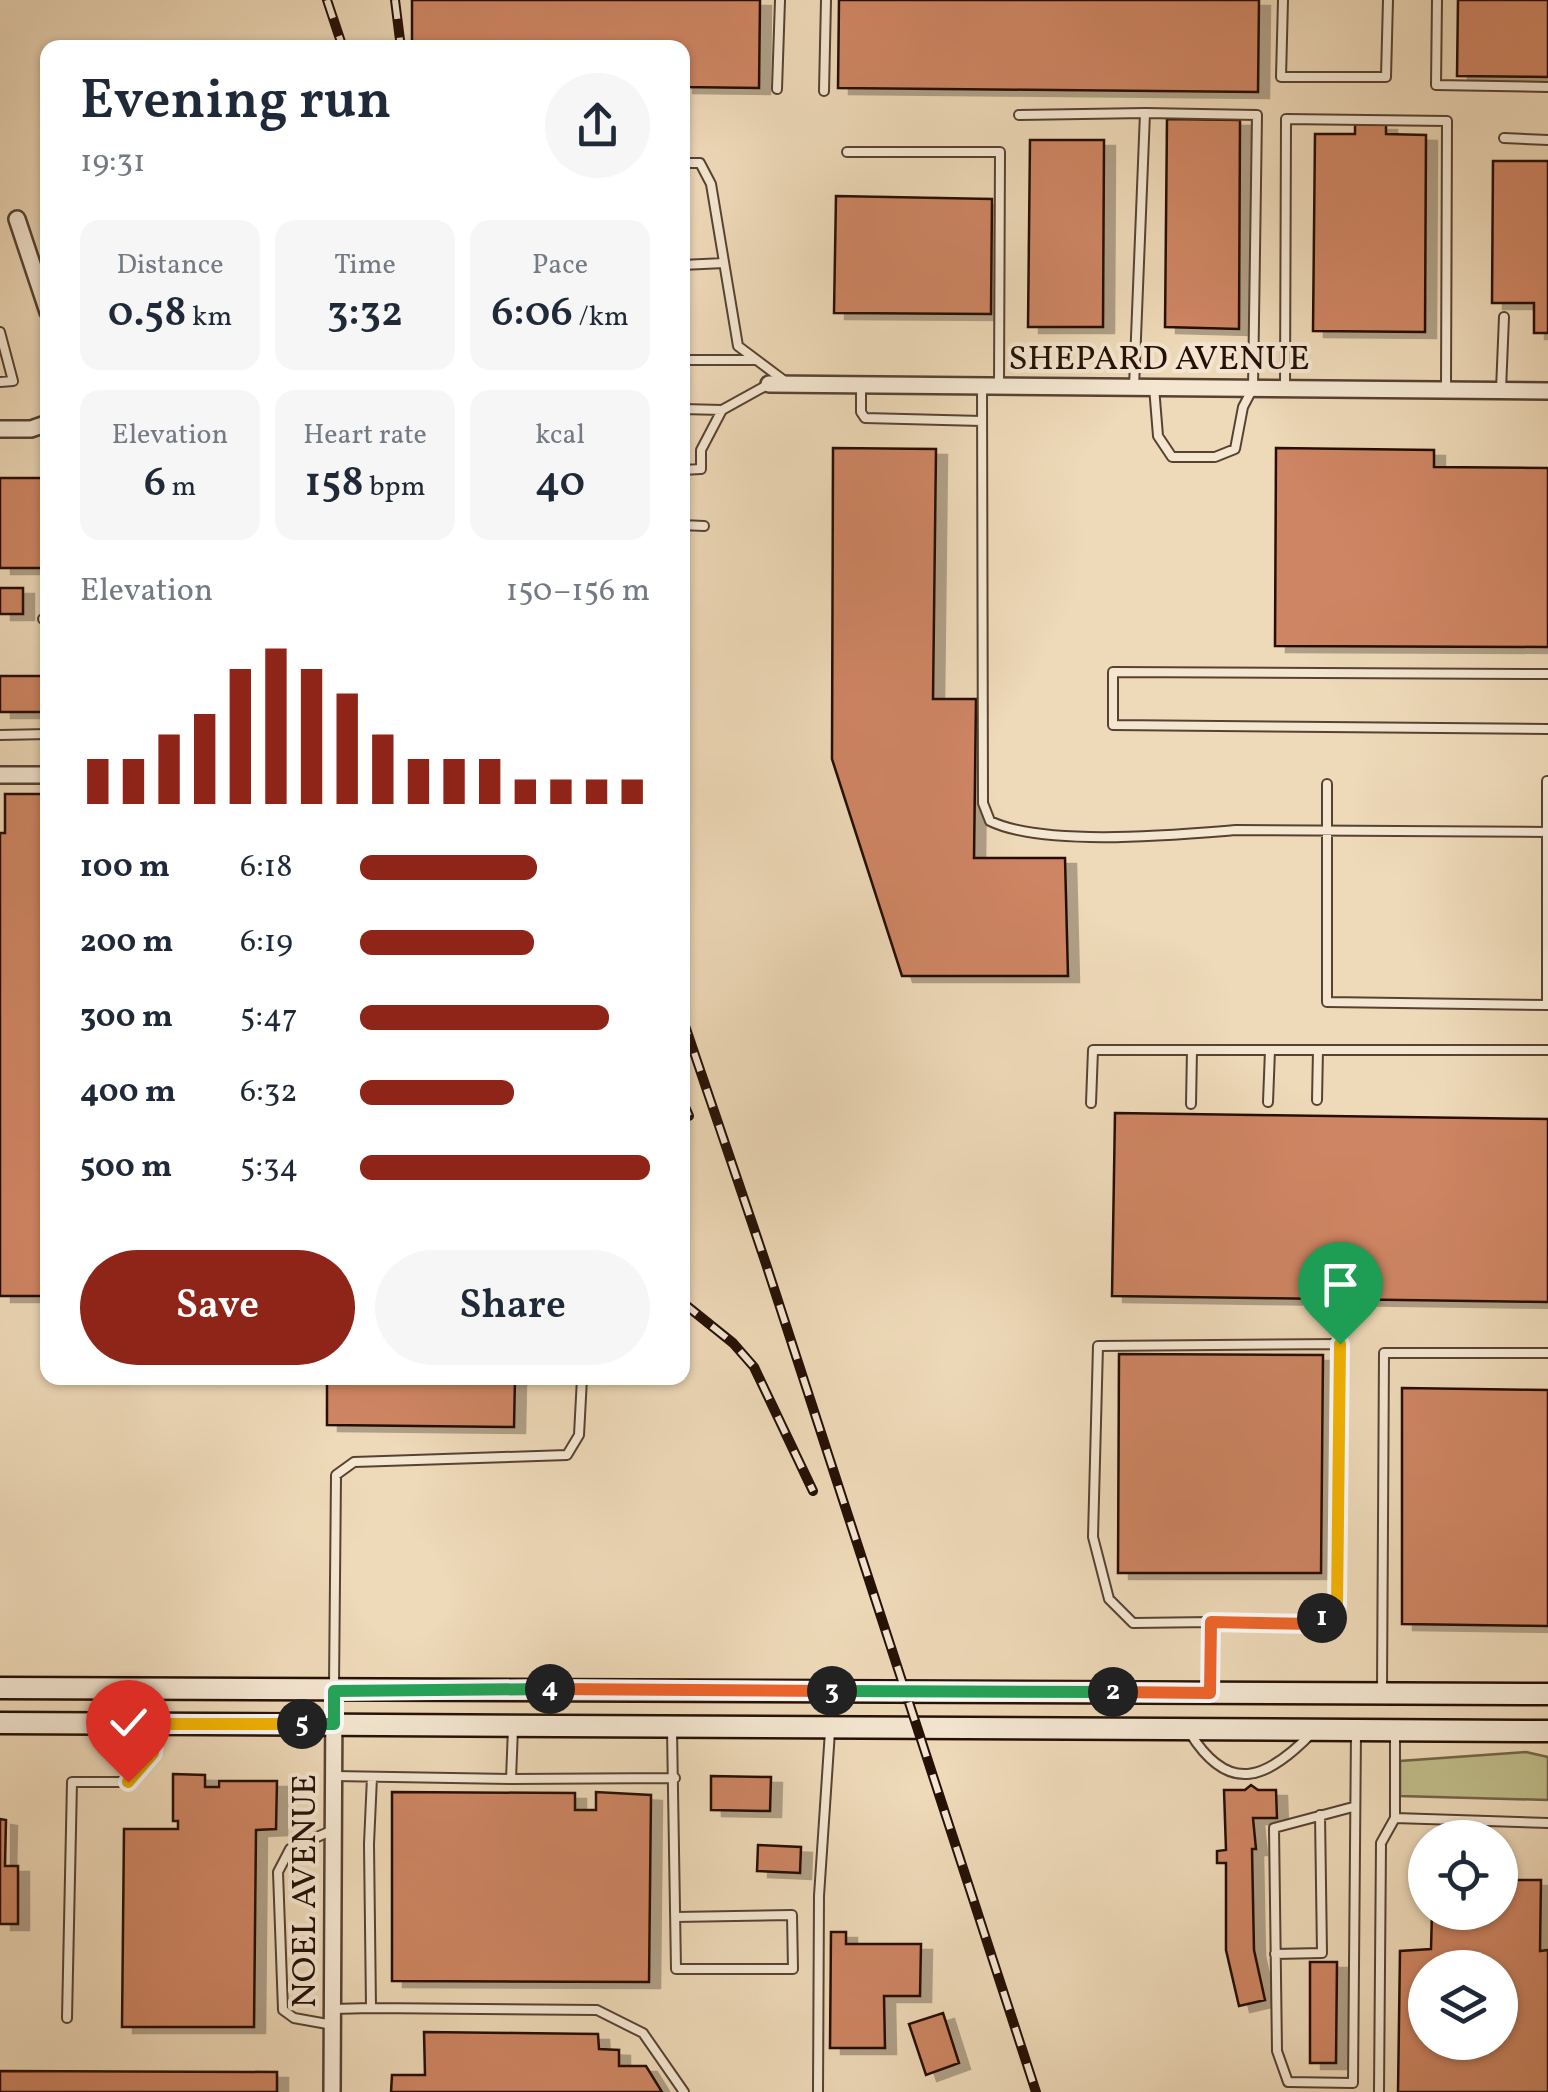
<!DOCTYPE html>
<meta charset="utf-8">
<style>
body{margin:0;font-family:Vollkorn,serif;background:#f6f6f7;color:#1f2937;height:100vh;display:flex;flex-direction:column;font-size:38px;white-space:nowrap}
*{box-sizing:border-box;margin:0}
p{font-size:32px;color:#747a83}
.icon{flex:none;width:55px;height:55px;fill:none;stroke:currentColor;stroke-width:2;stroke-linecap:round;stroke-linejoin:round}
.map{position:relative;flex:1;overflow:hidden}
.side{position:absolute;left:40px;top:40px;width:650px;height:1345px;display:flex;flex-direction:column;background:#fff;border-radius:20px;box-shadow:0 2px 8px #0004}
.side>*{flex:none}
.controls{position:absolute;left:1408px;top:1820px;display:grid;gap:20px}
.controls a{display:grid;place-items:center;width:110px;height:110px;border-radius:50%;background:#fff;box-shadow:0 2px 8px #0004;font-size:50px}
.pin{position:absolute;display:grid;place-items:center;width:85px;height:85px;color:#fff;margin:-102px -42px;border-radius:50% 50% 50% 0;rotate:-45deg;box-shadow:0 0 10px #0007}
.pin .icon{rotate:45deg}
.km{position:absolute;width:50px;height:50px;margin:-25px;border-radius:50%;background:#222;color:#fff;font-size:28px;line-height:50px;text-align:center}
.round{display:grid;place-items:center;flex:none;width:105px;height:105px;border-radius:52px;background:#f6f6f7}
.summary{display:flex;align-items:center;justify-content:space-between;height:170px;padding:0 40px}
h1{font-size:55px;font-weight:600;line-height:75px}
.metrics{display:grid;grid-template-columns:repeat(3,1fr);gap:15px;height:170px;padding:10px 40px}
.metrics div{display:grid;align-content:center;border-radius:20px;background:#f6f6f7;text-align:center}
.metrics b{font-size:42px;font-weight:600}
.metrics small{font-size:28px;font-weight:400}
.metrics p{font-size:28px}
.chart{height:280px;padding:20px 40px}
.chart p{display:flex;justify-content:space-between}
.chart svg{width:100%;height:180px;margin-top:10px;stroke:#8f2418;stroke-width:6}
.cta{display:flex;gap:20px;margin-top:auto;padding:20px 40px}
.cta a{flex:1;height:115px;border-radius:60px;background:#8f2418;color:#fff;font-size:40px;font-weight:600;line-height:115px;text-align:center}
.cta a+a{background:#f6f6f7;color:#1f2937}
ul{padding:0 40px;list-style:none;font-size:32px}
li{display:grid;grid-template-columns:160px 120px 1fr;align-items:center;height:75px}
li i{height:25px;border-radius:12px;background:#8f2418}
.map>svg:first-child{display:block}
.green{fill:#bfbd8a;stroke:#726648;stroke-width:2.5}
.building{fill:#ce8563;stroke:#251005;stroke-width:2.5;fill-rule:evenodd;filter:url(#shadow)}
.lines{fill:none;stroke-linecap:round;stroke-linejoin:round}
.lane-casing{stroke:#574232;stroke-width:12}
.street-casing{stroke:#574232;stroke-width:20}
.secondary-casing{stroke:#251005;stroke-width:25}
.lane{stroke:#f4e6d1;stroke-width:8}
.street{stroke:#f4e6d1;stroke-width:15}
.secondary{stroke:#f4e6d1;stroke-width:20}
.rail-casing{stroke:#251005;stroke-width:10}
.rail{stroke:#f4e6d1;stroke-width:6;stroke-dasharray:19;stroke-linecap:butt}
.split-1-casing{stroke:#fff;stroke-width:20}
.split-2-casing{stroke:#fff;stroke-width:20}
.split-3-casing{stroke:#fff;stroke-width:20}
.split-4-casing{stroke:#fff;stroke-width:20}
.split-5-casing{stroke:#fff;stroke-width:20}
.split-6-casing{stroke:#fff;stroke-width:20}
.split-1{stroke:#f5b400;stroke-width:12}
.split-2{stroke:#f0652b;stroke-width:12}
.split-3{stroke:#22a559;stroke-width:12}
.split-4{stroke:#f0652b;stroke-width:12}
.split-5{stroke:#22a559;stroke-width:12}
.split-6{stroke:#f5b400;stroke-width:12}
.labels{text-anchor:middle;stroke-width:8;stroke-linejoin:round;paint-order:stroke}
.street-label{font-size:35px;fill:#251005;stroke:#f4e6d1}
</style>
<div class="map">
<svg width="1548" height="2092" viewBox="0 0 1548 2092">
<defs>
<filter id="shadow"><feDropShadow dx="11" dy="6" stdDeviation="0" flood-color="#0004"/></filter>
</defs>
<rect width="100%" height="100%" fill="#eed9b8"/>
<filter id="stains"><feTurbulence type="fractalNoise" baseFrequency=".002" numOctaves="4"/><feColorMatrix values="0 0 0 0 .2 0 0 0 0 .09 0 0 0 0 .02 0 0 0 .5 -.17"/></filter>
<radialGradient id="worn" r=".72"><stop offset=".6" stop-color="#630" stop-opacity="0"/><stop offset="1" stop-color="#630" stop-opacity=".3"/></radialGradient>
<path class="green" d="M 1526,1752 L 1548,1757 L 1548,1800 L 1400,1796 L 1400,1761 Z"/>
<path class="building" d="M 412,0 L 760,0 L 759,88 L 682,87 L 682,48 L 412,48 Z
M 839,0 L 1259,0 L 1258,92 L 838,88 Z
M 1458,0 L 1548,0 L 1548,77 L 1457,76 Z
M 1167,119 L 1240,120 L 1239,329 L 1165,327 Z
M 1355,124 L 1386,124 L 1386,134 L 1426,135 L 1425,332 L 1313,331 L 1315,134 L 1355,134 Z
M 1030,140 L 1104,140 L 1103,327 L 1028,327 Z
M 1493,161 L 1548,161 L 1548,333 L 1534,333 L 1534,303 L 1492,303 Z
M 836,196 L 992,199 L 991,314 L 834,313 Z
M 833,448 L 936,449 L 933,699 L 976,699 L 974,858 L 1065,858 L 1068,976 L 902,976 L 832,759 Z
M 1276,448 L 1434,450 L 1434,467 L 1548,468 L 1548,647 L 1275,646 Z
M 0,478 L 48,478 L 48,568 L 0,568 Z
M 0,588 L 23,588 L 23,614 L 0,614 Z
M 0,676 L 48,676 L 48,712 L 0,712 Z
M 5,794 L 48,794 L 48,1296 L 0,1296 L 0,833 L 5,833 Z
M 1115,1113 L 1548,1119 L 1548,1302 L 1112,1296 Z
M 1119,1354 L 1323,1355 L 1321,1573 L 1118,1573 Z
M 327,1378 L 515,1378 L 514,1427 L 327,1425 Z
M 1402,1388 L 1548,1390 L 1548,1626 L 1402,1624 Z
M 173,1774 L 205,1775 L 205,1787 L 219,1787 L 219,1781 L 277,1781 L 276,1829 L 256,1830 L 254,2027 L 122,2027 L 124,1829 L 178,1829 L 178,1821 L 173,1821 Z
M 711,1776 L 771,1777 L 770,1811 L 711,1810 Z
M 1251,1785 L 1258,1790 L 1276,1790 L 1277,1818 L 1253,1818 L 1256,1849 L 1252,1849 L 1254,1950 L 1265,2000 L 1239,2006 L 1226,1950 L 1226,1863 L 1217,1863 L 1217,1851 L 1226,1850 L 1224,1790 L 1245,1790 Z
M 392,1792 L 575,1793 L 575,1810 L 596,1810 L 596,1792 L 651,1795 L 649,1982 L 392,1981 Z
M 0,1819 L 6,1820 L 5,1866 L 18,1866 L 18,1924 L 0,1924 Z
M 758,1845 L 801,1847 L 800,1873 L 757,1871 Z
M 1500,1880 L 1541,1880 L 1540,1951 L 1548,1950 L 1548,2092 L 1398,2092 L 1400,1951 L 1431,1949 L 1432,1912 L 1500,1912 ZM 1425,1968 L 1500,1968 L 1500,2042 L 1425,2042 Z
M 831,1932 L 846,1932 L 846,1944 L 921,1944 L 920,1996 L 884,1996 L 885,2048 L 830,2048 Z
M 1310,1962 L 1337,1962 L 1336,2063 L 1310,2063 Z
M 943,2013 L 959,2063 L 926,2075 L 909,2024 Z
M 424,2032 L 598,2034 L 599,2049 L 619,2050 L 619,2066 L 646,2066 L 662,2092 L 391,2092 L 392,2075 L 425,2075 Z
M 0,2071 L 277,2072 L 277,2092 L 0,2092 Z"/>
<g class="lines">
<defs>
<path id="lane" d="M 1283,0 L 1281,77 L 1386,77 L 1388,0
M 1437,0 L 1436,85 L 1548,87
M 777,89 L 780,0
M 824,91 L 826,0
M 1019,115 L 1145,113
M 1504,138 L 1548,140
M 847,152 L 1000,152 L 999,386
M 682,163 L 700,163 L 711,184 L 738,346 L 786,382
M 682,265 L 724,263
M 0,332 L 13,381 L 0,382
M 682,360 L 755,360
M 861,385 L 861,412 L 865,418 L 982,421
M 982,386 L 983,803 L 990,821 C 1043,847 1174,835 1236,830 L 1548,832
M 1134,387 L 1145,113 L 1257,115 L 1253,388 L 1243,407 L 1235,449 L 1215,457 L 1172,457 L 1158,436 L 1154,387
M 1285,388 L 1286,119 L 1447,121 L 1446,390
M 1501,390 L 1504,317
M 682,409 L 722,410 L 769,384
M 682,470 L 701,469 L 701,450 L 722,410
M 682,525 L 704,526
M 43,619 L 48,619
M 1548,674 L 1113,672 L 1113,725 L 1548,729
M 0,735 L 48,734
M 1327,784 L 1327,1002 L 1547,1005 L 1547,781
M 1317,1100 L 1318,1050
M 1268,1102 L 1270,1050
M 1091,1103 L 1093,1050 L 1548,1050
M 1191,1104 L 1192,1050
M 334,1686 L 336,1475 L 354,1462 L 567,1455 L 579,1435 L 582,1378
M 1210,1688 L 1211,1622 L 1315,1624 L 1337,1606 L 1340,1344 L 1098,1346 L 1093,1537 L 1109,1599 L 1133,1623 L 1211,1622
M 1382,1689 L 1384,1353 L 1548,1353
M 513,1728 L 511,1779 L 675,1778
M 672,1730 L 676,1969 L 793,1969 L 792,1915 L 676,1917
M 1190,1733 C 1230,1797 1268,1778 1313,1732
M 1395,1735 L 1395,1818 L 1548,1823
M 334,1776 L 511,1779
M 372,1777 L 369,1844 L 371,2008 L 597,2010 L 643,2033 L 684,2092
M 1353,1807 L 1274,1828 L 1277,2051 L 1288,2082 L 1353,2083 L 1356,1731
M 1275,1954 L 1322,1953 L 1320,1815
M 333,2009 L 371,2008
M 67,2018 L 72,1782 L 129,1782 L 153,1753 L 155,1728
M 333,2025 L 294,2018 L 283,2010 L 278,1872 L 290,1849 L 333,1830
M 818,2092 L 819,1896 L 830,1731
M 1379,2092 L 1381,1843 L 1395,1818"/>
<path id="street" d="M 17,219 L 48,312
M 769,384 L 1548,391
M 0,429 L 31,429 L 48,423
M 0,775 L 48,775
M 332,2092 L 334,1691"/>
<path id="secondary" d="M 0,1688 L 1548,1694
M 0,1723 L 1548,1731"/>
</defs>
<use href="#lane" class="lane-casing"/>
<use href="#street" class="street-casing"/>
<use href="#secondary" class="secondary-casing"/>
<use href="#lane" class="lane"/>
<use href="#street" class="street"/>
<use href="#secondary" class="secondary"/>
<defs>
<path id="rail" d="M 327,0 L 343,48
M 395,0 L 401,48
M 682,1017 L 766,1264 L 1036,2092
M 682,1100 L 689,1116
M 682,1302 L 733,1343 L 754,1367 L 813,1491"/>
</defs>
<use href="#rail" class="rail-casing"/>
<use href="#rail" class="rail"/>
</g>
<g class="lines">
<defs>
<path id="split-1" d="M 1322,1618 L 1337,1606 L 1340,1344"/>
<path id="split-2" d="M 1113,1692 L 1210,1693 L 1211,1622 L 1315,1624 L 1322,1618"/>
<path id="split-3" d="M 832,1691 L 1113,1692"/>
<path id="split-4" d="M 550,1689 L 832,1691"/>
<path id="split-5" d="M 302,1724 L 334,1724 L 334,1691 L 550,1689"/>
<path id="split-6" d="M 128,1782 L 153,1753 L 156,1724 L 302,1724"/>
</defs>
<use href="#split-1" class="split-1-casing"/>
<use href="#split-2" class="split-2-casing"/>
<use href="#split-3" class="split-3-casing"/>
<use href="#split-4" class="split-4-casing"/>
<use href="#split-5" class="split-5-casing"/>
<use href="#split-6" class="split-6-casing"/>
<use href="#split-1" class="split-1"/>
<use href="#split-2" class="split-2"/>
<use href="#split-3" class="split-3"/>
<use href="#split-4" class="split-4"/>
<use href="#split-5" class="split-5"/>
<use href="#split-6" class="split-6"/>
</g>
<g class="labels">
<g class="street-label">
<text x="1159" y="369">SHEPARD AVENUE</text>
<text transform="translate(303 1891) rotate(-90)" y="12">NOEL AVENUE</text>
</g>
</g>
<rect width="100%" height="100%" filter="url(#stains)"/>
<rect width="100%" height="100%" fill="url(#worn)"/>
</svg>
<div class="controls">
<a><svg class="icon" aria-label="locate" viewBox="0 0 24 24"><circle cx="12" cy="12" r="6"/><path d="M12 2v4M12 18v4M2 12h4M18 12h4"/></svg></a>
<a><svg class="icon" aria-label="layers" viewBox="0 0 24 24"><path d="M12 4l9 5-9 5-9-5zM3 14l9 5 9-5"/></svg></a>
</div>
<div class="pin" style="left:1340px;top:1344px;background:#1e9e55"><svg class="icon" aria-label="arrive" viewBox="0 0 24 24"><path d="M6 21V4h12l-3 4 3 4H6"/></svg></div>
<div class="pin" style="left:128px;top:1782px;background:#d93025"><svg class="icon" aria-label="check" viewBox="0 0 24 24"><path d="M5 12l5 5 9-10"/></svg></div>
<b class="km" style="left:1322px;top:1618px">1</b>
<b class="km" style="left:1113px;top:1692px">2</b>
<b class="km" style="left:832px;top:1691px">3</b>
<b class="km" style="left:550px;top:1689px">4</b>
<b class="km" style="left:302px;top:1724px">5</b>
<section class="side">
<div class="summary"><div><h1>Evening run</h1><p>19:31</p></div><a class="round"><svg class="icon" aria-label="share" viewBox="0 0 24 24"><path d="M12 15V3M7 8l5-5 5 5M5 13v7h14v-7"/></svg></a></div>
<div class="metrics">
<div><p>Distance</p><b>0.58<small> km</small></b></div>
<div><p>Time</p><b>3:32</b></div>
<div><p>Pace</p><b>6:06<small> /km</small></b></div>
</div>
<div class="metrics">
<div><p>Elevation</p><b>6<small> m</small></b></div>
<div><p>Heart rate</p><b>158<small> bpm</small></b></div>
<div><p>kcal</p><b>40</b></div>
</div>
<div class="chart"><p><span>Elevation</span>150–156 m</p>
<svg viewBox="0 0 160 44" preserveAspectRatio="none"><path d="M5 44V33M15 44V33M25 44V27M35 44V22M45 44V11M55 44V6M65 44V11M75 44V17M85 44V27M95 44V33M105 44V33M115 44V33M125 44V38M135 44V38M145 44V38M155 44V38"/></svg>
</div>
<ul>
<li><b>100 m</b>6:18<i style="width:61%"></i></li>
<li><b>200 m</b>6:19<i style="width:60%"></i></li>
<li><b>300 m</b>5:47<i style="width:86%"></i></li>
<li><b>400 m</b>6:32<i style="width:53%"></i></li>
<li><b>500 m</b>5:34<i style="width:100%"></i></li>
</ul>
<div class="cta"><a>Save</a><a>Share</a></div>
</section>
</div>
